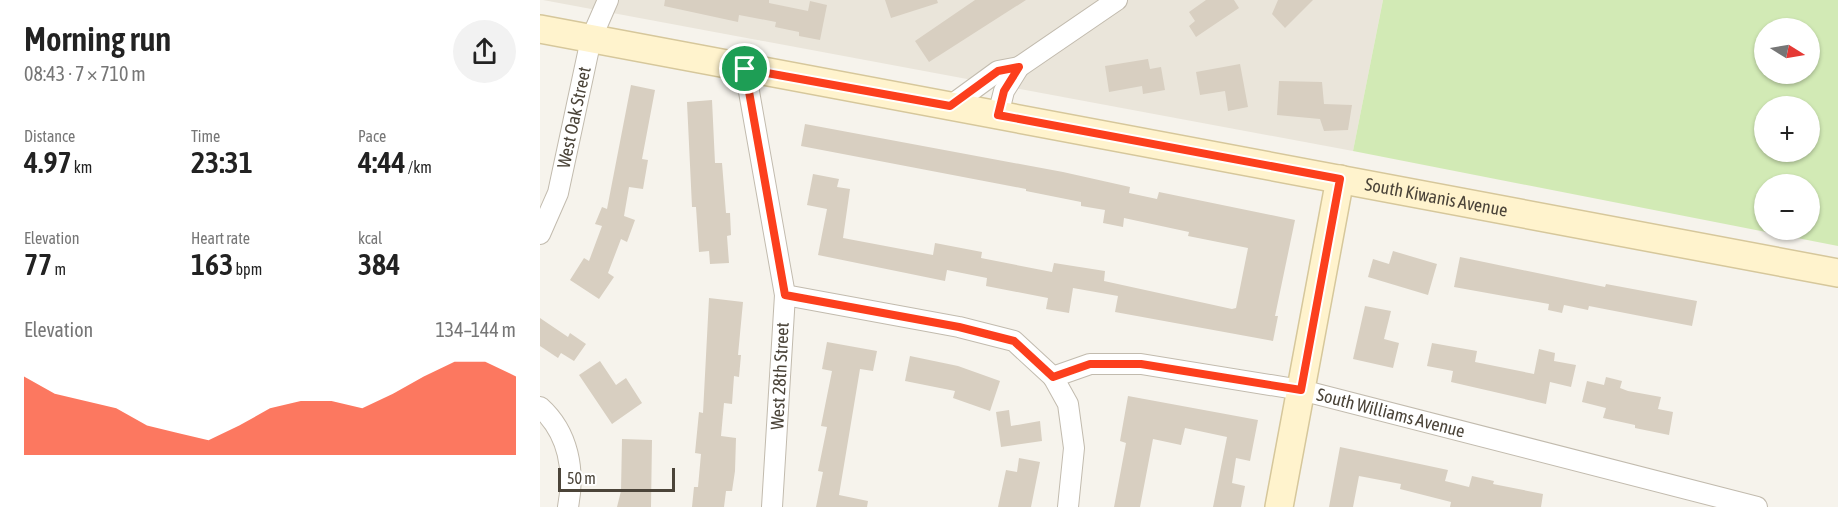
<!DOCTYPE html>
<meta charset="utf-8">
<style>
body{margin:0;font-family:"Asap Condensed",sans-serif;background:#f2f2f2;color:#222;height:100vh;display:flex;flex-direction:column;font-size:22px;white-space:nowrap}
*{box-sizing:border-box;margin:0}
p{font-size:20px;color:#767676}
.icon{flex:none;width:33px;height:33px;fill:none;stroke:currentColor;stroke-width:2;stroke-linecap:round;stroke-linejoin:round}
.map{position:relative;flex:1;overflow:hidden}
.drawer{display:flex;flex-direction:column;background:#fff;width:540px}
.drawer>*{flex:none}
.needle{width:39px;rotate:101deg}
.controls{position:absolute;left:1214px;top:18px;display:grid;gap:12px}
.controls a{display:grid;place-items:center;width:66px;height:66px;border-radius:50%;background:#fff;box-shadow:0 2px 4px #0004;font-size:30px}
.scale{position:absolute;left:18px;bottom:15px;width:117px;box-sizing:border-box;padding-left:6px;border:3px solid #4b4439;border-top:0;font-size:16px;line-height:21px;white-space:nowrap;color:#4b4439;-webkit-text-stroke:4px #fff;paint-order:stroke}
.pin{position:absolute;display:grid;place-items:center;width:51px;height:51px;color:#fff;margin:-26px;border:3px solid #fff;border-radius:50%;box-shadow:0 2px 6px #0007}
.round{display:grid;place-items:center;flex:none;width:63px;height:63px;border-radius:32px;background:#f2f2f2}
.overview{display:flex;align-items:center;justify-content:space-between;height:102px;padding:0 24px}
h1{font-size:33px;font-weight:600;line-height:45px}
.metrics{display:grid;grid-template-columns:repeat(3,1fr);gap:9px;height:102px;padding:6px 24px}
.metrics div{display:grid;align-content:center}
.metrics b{font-size:30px;font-weight:600}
.metrics small{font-size:16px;font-weight:400}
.metrics p{font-size:16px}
.chart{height:168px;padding:12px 24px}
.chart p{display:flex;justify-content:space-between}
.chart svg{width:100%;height:108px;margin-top:6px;fill:#fc3f1d;opacity:.7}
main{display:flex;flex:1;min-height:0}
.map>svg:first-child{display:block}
.residential{fill:#eae5da}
.green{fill:#d2eab5;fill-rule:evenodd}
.building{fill:#d8cfc1}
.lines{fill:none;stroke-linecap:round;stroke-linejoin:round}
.minor-casing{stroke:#c2bbae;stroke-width:22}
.secondary-casing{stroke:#d6c79b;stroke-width:30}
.minor{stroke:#fff;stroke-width:20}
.secondary{stroke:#fff3cd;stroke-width:27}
.route-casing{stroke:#fff;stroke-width:12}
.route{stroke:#fc3f1d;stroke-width:8}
.labels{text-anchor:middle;stroke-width:5;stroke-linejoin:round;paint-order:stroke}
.street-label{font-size:18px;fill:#4b4439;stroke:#fff}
</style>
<main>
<section class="drawer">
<div class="overview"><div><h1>Morning run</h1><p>08:43 · 7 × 710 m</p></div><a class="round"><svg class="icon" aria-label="share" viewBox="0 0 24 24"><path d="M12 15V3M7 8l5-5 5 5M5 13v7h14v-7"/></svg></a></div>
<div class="metrics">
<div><p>Distance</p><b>4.97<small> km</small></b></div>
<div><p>Time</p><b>23:31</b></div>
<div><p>Pace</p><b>4:44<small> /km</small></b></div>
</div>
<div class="metrics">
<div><p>Elevation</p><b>77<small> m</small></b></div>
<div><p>Heart rate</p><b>163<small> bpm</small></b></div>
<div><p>kcal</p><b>384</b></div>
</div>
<div class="chart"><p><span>Elevation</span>134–144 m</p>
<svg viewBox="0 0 160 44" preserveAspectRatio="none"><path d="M0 44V12L10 19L20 22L30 25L40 32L50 35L60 38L70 32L80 25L90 22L100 22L110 25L120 19L130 12L140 6L150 6L160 12V44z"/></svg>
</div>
</section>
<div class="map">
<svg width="1298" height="507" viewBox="0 0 1298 507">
<rect width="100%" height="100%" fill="#f6f3ec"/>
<path class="residential" d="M 3,0 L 843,0 L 813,151 Z"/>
<path class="green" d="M 843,0 L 1298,0 L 1298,246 L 813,151 ZM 1224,28 L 1269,28 L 1269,74 L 1224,74 ZM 1224,106 L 1269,106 L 1269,152 L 1224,152 ZM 1224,184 L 1269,184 L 1269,230 L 1224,230 Z"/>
<path class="building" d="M 125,0 L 229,0 L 229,3 L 268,11 L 270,1 L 287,5 L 280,40 L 259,36 L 259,32 L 235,27 L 236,22 L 199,15 L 198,22 L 124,6 Z
M 345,0 L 397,0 L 398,3 L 351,18 Z
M 435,0 L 486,0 L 389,62 L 375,41 Z
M 666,0 L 694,0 L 699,8 L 656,37 L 649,26 L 655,21 L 649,12 Z
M 738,0 L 773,0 L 745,28 L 732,14 Z
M 608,59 L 610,69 L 621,67 L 625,90 L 603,94 L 602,86 L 569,92 L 565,66 Z
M 700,64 L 708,107 L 688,111 L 685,91 L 660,95 L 656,72 Z
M 739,81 L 782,82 L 784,104 L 812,105 L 808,130 L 784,131 L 780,119 L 737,115 Z
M 91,85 L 115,90 L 102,159 L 108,160 L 103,189 L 89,187 L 84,216 L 95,220 L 87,242 L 81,239 L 68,273 L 74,277 L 59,299 L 30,280 L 44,258 L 49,261 L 62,226 L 55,224 L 62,207 L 67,209 Z
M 172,100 L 175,163 L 182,163 L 186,213 L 190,213 L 191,235 L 187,236 L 189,263 L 170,264 L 169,251 L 159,252 L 156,207 L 152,207 L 147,102 Z
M 265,124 L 523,172 L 590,187 L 589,193 L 617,199 L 619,192 L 755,220 L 735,316 L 738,316 L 733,341 L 575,312 L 578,296 L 533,288 L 529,313 L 506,309 L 508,298 L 446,286 L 447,278 L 407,270 L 405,281 L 278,255 L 287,209 L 267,205 L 273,174 L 299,179 L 297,187 L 310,189 L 303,238 L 393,255 L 395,243 L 442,252 L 441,258 L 512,272 L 514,263 L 565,271 L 564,281 L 692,309 L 696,308 L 708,248 L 648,236 L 649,232 L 584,218 L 583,227 L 563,223 L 565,210 L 541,206 L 541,202 L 486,191 L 486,189 L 261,146 Z
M 853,251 L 897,264 L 888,295 L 828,277 L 833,259 L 849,264 Z
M 920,257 L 1065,287 L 1066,284 L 1157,301 L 1152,326 L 1049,306 L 1048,310 L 1024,305 L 1022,313 L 1008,310 L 1009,304 L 914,287 Z
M 169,298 L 203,302 L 198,355 L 201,355 L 199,377 L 194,376 L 192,404 L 184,403 L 181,436 L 196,438 L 195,471 L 192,491 L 186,491 L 184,507 L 152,507 L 154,487 L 158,487 L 161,454 L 155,453 L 159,412 L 163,413 Z
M 825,306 L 851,311 L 844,339 L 859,343 L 853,368 L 813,359 Z
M 0,318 L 28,337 L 30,333 L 46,344 L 34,361 L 21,353 L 18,358 L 0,346 Z
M 287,342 L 337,351 L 333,371 L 320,369 L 299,495 L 328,501 L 327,507 L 276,507 L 283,472 L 278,471 L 287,427 L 281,426 L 292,371 L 282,369 Z
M 892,343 L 937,351 L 935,362 L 994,374 L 999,349 L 1015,353 L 1014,361 L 1036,365 L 1031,387 L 1010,382 L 1006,404 L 911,382 L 913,371 L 887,366 Z
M 370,356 L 418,366 L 460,381 L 450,411 L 413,398 L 415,391 L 365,381 Z
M 60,361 L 76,385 L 86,378 L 102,403 L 72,424 L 39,375 Z
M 1066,377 L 1082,381 L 1080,388 L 1088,391 L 1121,397 L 1118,409 L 1133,412 L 1129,435 L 1095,428 L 1095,425 L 1063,418 L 1066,408 L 1042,402 L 1047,381 L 1064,385 Z
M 588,396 L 718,420 L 710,461 L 696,458 L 692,483 L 705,486 L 701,507 L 673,507 L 687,437 L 645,428 L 641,445 L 613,439 L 600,507 L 574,507 L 586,443 L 580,441 Z
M 469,410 L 471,426 L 500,421 L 502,441 L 461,447 L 456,412 Z
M 82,439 L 112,440 L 111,507 L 77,507 L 81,491 Z
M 800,447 L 908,470 L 905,481 L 929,487 L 932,476 L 954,481 L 953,484 L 1003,494 L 1001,507 L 910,507 L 911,502 L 860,489 L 861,484 L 819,476 L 813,507 L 789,507 Z
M 479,458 L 500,462 L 491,507 L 458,507 L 466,470 L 477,472 Z"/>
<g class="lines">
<defs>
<g id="minor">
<path d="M 205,69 L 245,295 L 232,507"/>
<path d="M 410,106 L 458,71 L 479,67"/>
<path d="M 458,115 L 464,91 L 479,67 L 577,0"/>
<path id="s1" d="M 0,234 L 18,193 L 51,39 L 68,0"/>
<path d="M 245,295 L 419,327 L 474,341 L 513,377 L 528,404 L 534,448 L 528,507"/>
<path id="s2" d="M 513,377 L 550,364 L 601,364 L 761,390 L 1217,507"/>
<path d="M 0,407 C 29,433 35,471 28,507"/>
</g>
<g id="secondary">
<path id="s3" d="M 0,29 L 1298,273"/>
<path d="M 739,507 L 800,179"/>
</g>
</defs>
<use href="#minor" class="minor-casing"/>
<use href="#secondary" class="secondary-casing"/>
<use href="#minor" class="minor"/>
<use href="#secondary" class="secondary"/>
</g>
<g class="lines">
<defs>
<path id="route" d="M 479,67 L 464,91 L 458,115 L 800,179 L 761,390 L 601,364 L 550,364 L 513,377 L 474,341 L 419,327 L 245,295 L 205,69 L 410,106 L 458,71 Z"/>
</defs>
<use href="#route" class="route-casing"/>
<use href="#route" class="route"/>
</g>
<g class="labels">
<g class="street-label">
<text dy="6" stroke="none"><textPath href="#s1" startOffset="122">West Oak Street</textPath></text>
<text dy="6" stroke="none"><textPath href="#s3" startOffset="912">South Kiwanis Avenue</textPath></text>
<text transform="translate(240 376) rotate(-87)" y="6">West 28th Street</text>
<text dy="6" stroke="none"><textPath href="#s2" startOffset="345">South Williams Avenue</textPath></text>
</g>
</g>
</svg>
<div class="controls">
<a><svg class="needle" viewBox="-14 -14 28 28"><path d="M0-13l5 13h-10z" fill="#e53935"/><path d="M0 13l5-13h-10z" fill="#767676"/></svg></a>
<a>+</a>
<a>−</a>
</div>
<div class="scale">50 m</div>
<div class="pin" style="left:205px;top:69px;background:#1e9e55"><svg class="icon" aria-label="arrive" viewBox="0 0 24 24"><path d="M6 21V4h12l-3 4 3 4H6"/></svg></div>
</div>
</main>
